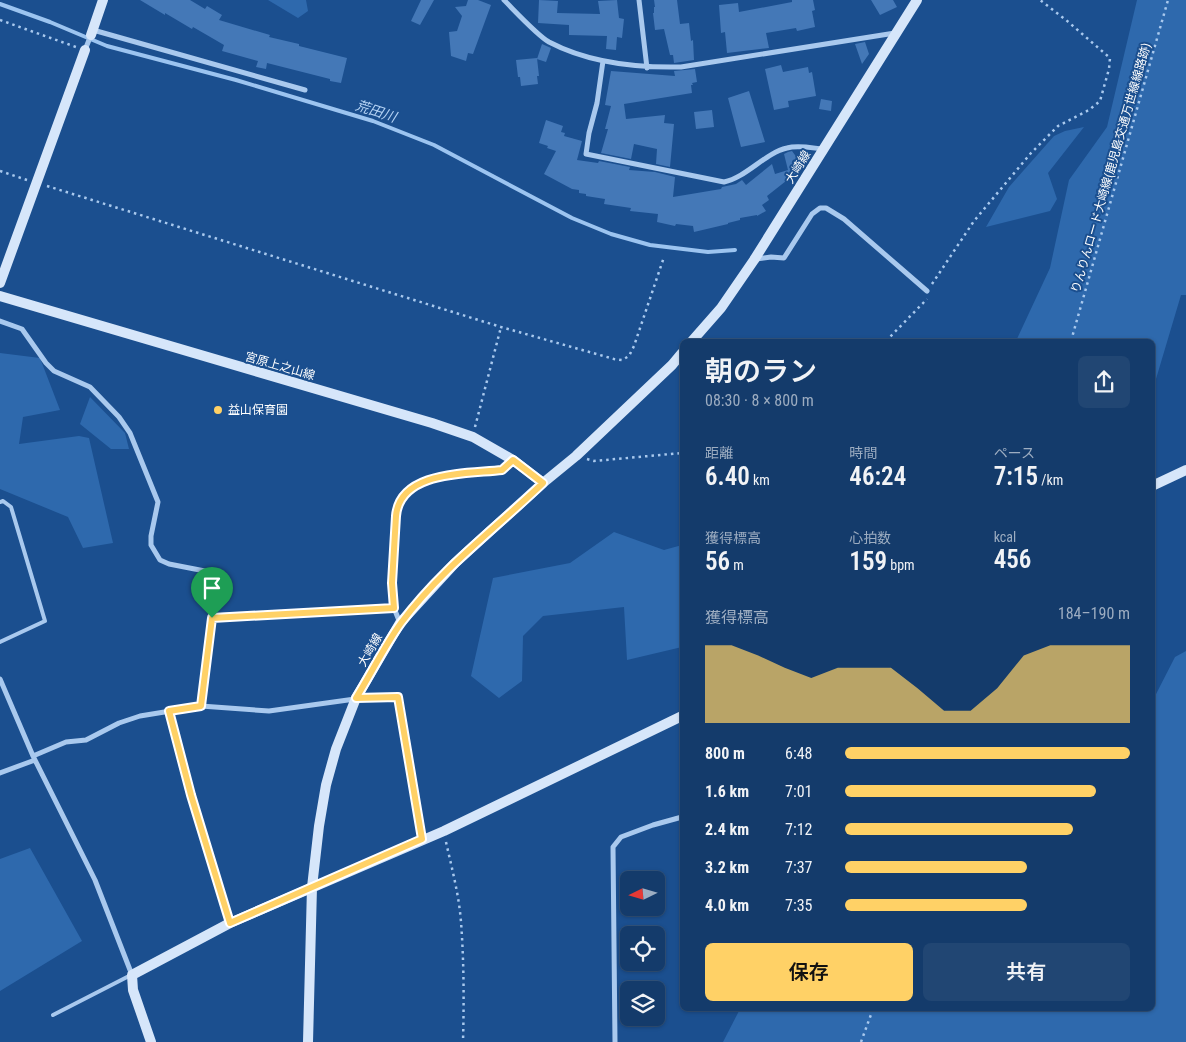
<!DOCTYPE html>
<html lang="ja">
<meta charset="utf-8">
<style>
body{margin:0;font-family:"Roboto Condensed","Noto Sans JP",sans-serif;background:#214673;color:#f1f3f6;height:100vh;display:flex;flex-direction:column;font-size:19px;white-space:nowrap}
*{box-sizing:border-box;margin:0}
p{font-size:16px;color:#9dadc1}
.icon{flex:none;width:28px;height:28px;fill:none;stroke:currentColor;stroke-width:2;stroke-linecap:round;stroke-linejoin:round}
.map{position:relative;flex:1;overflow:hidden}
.sheet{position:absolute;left:680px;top:339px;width:475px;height:672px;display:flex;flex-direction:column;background:#143b6b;border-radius:8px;box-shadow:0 1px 4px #0004,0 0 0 1px #33557e}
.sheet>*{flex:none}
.needle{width:32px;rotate:265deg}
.fabs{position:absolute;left:620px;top:871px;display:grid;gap:10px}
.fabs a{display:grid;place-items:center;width:45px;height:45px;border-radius:8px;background:#143b6b;box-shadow:0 1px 4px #0004,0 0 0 1px #33557e;font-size:25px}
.pin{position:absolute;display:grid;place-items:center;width:42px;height:42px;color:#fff;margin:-51px -21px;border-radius:50% 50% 50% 0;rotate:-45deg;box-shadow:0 0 5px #0007}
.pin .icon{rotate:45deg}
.round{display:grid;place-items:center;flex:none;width:52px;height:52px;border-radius:8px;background:#214673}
.headline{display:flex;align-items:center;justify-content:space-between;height:85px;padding:0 25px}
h1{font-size:28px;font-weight:600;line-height:38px}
.stats{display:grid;grid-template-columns:repeat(3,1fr);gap:8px;height:85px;padding:5px 25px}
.stats div{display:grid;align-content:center}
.stats b{font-size:25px;font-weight:600}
.stats small{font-size:14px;font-weight:400}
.stats p{font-size:14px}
.chart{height:140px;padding:10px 25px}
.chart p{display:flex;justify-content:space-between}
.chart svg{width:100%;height:90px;margin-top:5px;fill:#ffd166;opacity:.7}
.primary-button{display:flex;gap:10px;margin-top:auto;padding:10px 25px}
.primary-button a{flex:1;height:58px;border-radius:8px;background:#ffd166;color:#111;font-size:20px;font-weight:600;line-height:58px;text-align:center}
.primary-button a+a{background:#214673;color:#f1f3f6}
ul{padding:0 25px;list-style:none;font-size:16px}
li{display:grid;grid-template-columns:80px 60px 1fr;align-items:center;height:38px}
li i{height:12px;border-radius:6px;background:#ffd166}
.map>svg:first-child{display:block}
.green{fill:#2e69ad}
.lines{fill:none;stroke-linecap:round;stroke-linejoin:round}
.stream{stroke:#9cc4f0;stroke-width:4}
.building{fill:#4478b7}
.path{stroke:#a9c9ee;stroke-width:2.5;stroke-dasharray:2.5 4;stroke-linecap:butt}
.lane{stroke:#a9c9ee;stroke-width:4}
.street{stroke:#a9c9ee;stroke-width:5}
.secondary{stroke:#d6e6fa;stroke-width:10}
.route-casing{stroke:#fff;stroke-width:10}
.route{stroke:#ffd166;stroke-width:6}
.poi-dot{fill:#ffd166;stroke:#1b4f8f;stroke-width:2}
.labels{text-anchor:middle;stroke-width:4;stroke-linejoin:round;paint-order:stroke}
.street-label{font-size:12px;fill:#fff;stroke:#1b4f8f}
.poi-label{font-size:12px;fill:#fff;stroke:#1b4f8f;text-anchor:start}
.water-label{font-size:14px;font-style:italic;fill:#b5d3f5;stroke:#1b4f8f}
</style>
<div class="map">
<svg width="1186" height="1042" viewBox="0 0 1186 1042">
<rect width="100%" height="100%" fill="#1b4f8f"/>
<path class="green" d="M 268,0 L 306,0 L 308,11 L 298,18 Z
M 1137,0 L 1186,0 L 1186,295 L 1181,295 L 1153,389 L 1152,341 L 1016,341 L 1050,268 L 1069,180 L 1107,127 Z
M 1084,127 L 1048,173 L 1057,199 L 1050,211 L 986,227 L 1009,187 L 1054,136 L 1065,131 Z
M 0,353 L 40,358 L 60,410 L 23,417 L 19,444 L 79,436 L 89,438 L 113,543 L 83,548 L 68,517 L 0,489 Z
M 90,397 L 125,433 L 129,449 L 111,449 L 80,424 Z
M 614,532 L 664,550 L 682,545 L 682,647 L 627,660 L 624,607 L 543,616 L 523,636 L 522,681 L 499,698 L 471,676 L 493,578 L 570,563 Z
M 1186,651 L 1186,1042 L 723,1042 L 740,1009 L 1152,1009 L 1153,700 L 1175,657 Z
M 30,848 L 82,941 L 0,991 L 0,859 Z"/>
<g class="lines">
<path class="stream" d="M 0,4 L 50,22 L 107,46 L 236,80 L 373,121 L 434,145 L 572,218 L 611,234 L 650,245 L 708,252 L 735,250"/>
</g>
<path class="building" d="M 140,0 L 190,0 L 205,9 L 207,6 L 222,15 L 219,20 L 270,35 L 269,37 L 299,44 L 299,46 L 347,58 L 341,83 L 330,81 L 330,79 L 267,63 L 266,69 L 256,67 L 258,61 L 222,51 L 224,45 L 212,38 L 193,27 L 192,29 L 165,13 L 165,15 Z
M 421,0 L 434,0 L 420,25 L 411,21 Z
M 468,0 L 478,0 L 491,5 L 473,54 L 468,53 L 466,61 L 451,56 L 449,32 L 457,31 L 462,16 L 455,7 L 466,6 Z
M 539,0 L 558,1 L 557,13 L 600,14 L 598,1 L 617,0 L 619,18 L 624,19 L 622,38 L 617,37 L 616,50 L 606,49 L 607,36 L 569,35 L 569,25 L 538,23 Z
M 654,0 L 677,0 L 680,24 L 689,23 L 691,41 L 693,40 L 694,60 L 674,63 L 673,55 L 670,55 L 664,29 L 655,30 L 653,13 L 654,13 L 654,7 L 655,7 Z
M 792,0 L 813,0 L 815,10 L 812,11 L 815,27 L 797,31 L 796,28 L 766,33 L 769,48 L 727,53 L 725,32 L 721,33 L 719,5 L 738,3 L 739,12 L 792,2 Z
M 871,0 L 893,0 L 897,7 L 880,15 Z
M 865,42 L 869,54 L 862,64 L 855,44 Z
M 542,44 L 551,48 L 546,62 L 537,59 Z
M 537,58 L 539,76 L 537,76 L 538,84 L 521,86 L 520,77 L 518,77 L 516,60 Z
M 781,65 L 783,72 L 808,67 L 809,73 L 812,72 L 816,96 L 788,101 L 789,107 L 774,110 L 765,69 Z
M 695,69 L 697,82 L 692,83 L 693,85 L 691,85 L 692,93 L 624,104 L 626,119 L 665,115 L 664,123 L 674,124 L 670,167 L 656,164 L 657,149 L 634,144 L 631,159 L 601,153 L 608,129 L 605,129 L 611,106 L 605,105 L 611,71 L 675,76 L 674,71 Z
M 749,91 L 765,142 L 741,147 L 728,98 Z
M 821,99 L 832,101 L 831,111 L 819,109 Z
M 712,110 L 714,127 L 696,129 L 694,112 Z
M 546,120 L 563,126 L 561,132 L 565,133 L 564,136 L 582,141 L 577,160 L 598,163 L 599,161 L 630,167 L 629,170 L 655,172 L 675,177 L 673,197 L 721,189 L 722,187 L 736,184 L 742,180 L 746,185 L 772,164 L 775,174 L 788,170 L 784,154 L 788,152 L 792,151 L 800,162 L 792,169 L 805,166 L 767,196 L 769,200 L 762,205 L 766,211 L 757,216 L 757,215 L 740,218 L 740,220 L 728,223 L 728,224 L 694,232 L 693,226 L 676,224 L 675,226 L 657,222 L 658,214 L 630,211 L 631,208 L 604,204 L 605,199 L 586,196 L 586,194 L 579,193 L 579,190 L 572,189 L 544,174 L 556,151 L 547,148 L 548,146 L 539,143 Z"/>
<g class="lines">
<path class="path" d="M 0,20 L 76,47
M 0,171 L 27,180
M 47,186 L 501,327 L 614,359 L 622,360 L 629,356 L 634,346 L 664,257
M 932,284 L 974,221 L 1031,153 L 1058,126 L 1089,110 L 1100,101 L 1109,69 L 1110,58 L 1066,20 L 1040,0
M 886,341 L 927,299
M 1071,341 L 1168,0
M 475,427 L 501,327
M 587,459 L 594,461 L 682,453
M 368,698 L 397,697 L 421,830
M 446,842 C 452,869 459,895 461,922 C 464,962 464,1002 463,1042
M 861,1042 L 873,1009"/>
<path class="lane" d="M 0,502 L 3,501 L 11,507 L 45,621 L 0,642
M 53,1015 L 131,975"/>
<path class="street" d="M 504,0 C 515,11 537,35 549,42 C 589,63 637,68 681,67 L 895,33
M 639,0 L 647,68
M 93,30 L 305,90
M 85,50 L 91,35
M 603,61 L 597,103 L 589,133 L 586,154 L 724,182 C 747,177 765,153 787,148 C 798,145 812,148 823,149
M 756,259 L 771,257 L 784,258 L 812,214 L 820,208 L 826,208 L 844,219 L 927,291
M 0,321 L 22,329 L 46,363 L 54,371 L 90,387 L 119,417 L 130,433 L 158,502 L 151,536 L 151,545 L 160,560 L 169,564 L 210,572 C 215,617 206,662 201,706
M 212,617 L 394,608
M 400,623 L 394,608 L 392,583 L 397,506 C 401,499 405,492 411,487 C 437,472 473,473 503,470 L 512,460
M 0,679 L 33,756 L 95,880 L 132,975
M 169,711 L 191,795 L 230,923
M 33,756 L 66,742 L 86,740 L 119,723 L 140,716 L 201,706 L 269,711 L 355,699
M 0,773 L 35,760
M 615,1042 L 613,847 L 621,837 L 653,825 L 682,817"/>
<path class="secondary" d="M 91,35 L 103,0
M 0,283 L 85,50
M 0,296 L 432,423 L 473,437 L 513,460 L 543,483
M 692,341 L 721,308 L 754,260 L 917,0
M 1152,486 L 1186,470
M 151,1042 L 133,990 L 132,975 L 230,923 L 444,831 L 682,716
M 308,1042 L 312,887 L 319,826 L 326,785 L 336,749 L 356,698 L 400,623 L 455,563 L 543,483 L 576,456 L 672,365 L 682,353"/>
</g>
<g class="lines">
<defs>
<path id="route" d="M 513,460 L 543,483 C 495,529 441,569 401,623 C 385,645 371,674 356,698 L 398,697 L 422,839 L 230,923 L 191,795 L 169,711 L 201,706 L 212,618 L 394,608 L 392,583 L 396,516 C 400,470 469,474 502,470 Z"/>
</defs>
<use href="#route" class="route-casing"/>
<use href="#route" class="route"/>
</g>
<circle class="poi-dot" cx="218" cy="410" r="5"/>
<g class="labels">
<g class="street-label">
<text transform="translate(798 167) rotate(-58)" y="4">大崎線</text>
<text transform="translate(1111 168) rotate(-74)" y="4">りんりんロード大崎線(鹿児島交通万世線線路跡)</text>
<text transform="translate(280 366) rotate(16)" y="4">宮原上之山線</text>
<text transform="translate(370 650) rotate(-60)" y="4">大崎線</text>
</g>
<g class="poi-label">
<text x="228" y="414">益山保育園</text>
</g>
<g class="water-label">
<text transform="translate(376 111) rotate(18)" y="5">荒田川</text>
</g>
</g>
</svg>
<div class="fabs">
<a><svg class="needle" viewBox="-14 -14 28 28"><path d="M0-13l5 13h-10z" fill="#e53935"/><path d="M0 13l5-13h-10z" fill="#9dadc1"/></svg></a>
<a><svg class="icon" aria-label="locate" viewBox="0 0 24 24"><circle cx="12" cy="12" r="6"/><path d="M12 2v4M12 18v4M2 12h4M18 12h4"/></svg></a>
<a><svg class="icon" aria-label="layers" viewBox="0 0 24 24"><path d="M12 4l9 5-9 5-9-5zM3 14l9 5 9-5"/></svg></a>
</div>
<div class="pin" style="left:212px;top:618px;background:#1e9e55"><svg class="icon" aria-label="arrive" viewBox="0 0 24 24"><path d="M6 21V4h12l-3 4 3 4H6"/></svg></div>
<section class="sheet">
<div class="headline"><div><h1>朝のラン</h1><p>08:30 · 8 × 800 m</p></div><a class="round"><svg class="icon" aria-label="share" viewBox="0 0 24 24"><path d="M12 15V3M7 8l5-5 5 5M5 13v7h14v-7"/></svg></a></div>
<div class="stats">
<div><p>距離</p><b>6.40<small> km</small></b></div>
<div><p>時間</p><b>46:24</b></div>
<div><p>ペース</p><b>7:15<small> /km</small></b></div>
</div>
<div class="stats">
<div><p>獲得標高</p><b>56<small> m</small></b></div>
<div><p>心拍数</p><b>159<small> bpm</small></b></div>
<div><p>kcal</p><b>456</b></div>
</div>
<div class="chart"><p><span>獲得標高</span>184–190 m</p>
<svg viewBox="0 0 160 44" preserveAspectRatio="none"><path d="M0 44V6L10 6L20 11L30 17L40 22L50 17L60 17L70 17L80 27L90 38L100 38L110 27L120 11L130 6L140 6L150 6L160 6V44z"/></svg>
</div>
<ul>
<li><b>800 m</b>6:48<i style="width:100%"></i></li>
<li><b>1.6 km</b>7:01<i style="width:88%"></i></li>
<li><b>2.4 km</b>7:12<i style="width:80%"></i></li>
<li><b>3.2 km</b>7:37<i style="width:64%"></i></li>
<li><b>4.0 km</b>7:35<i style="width:64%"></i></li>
</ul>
<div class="primary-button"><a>保存</a><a>共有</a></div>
</section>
</div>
